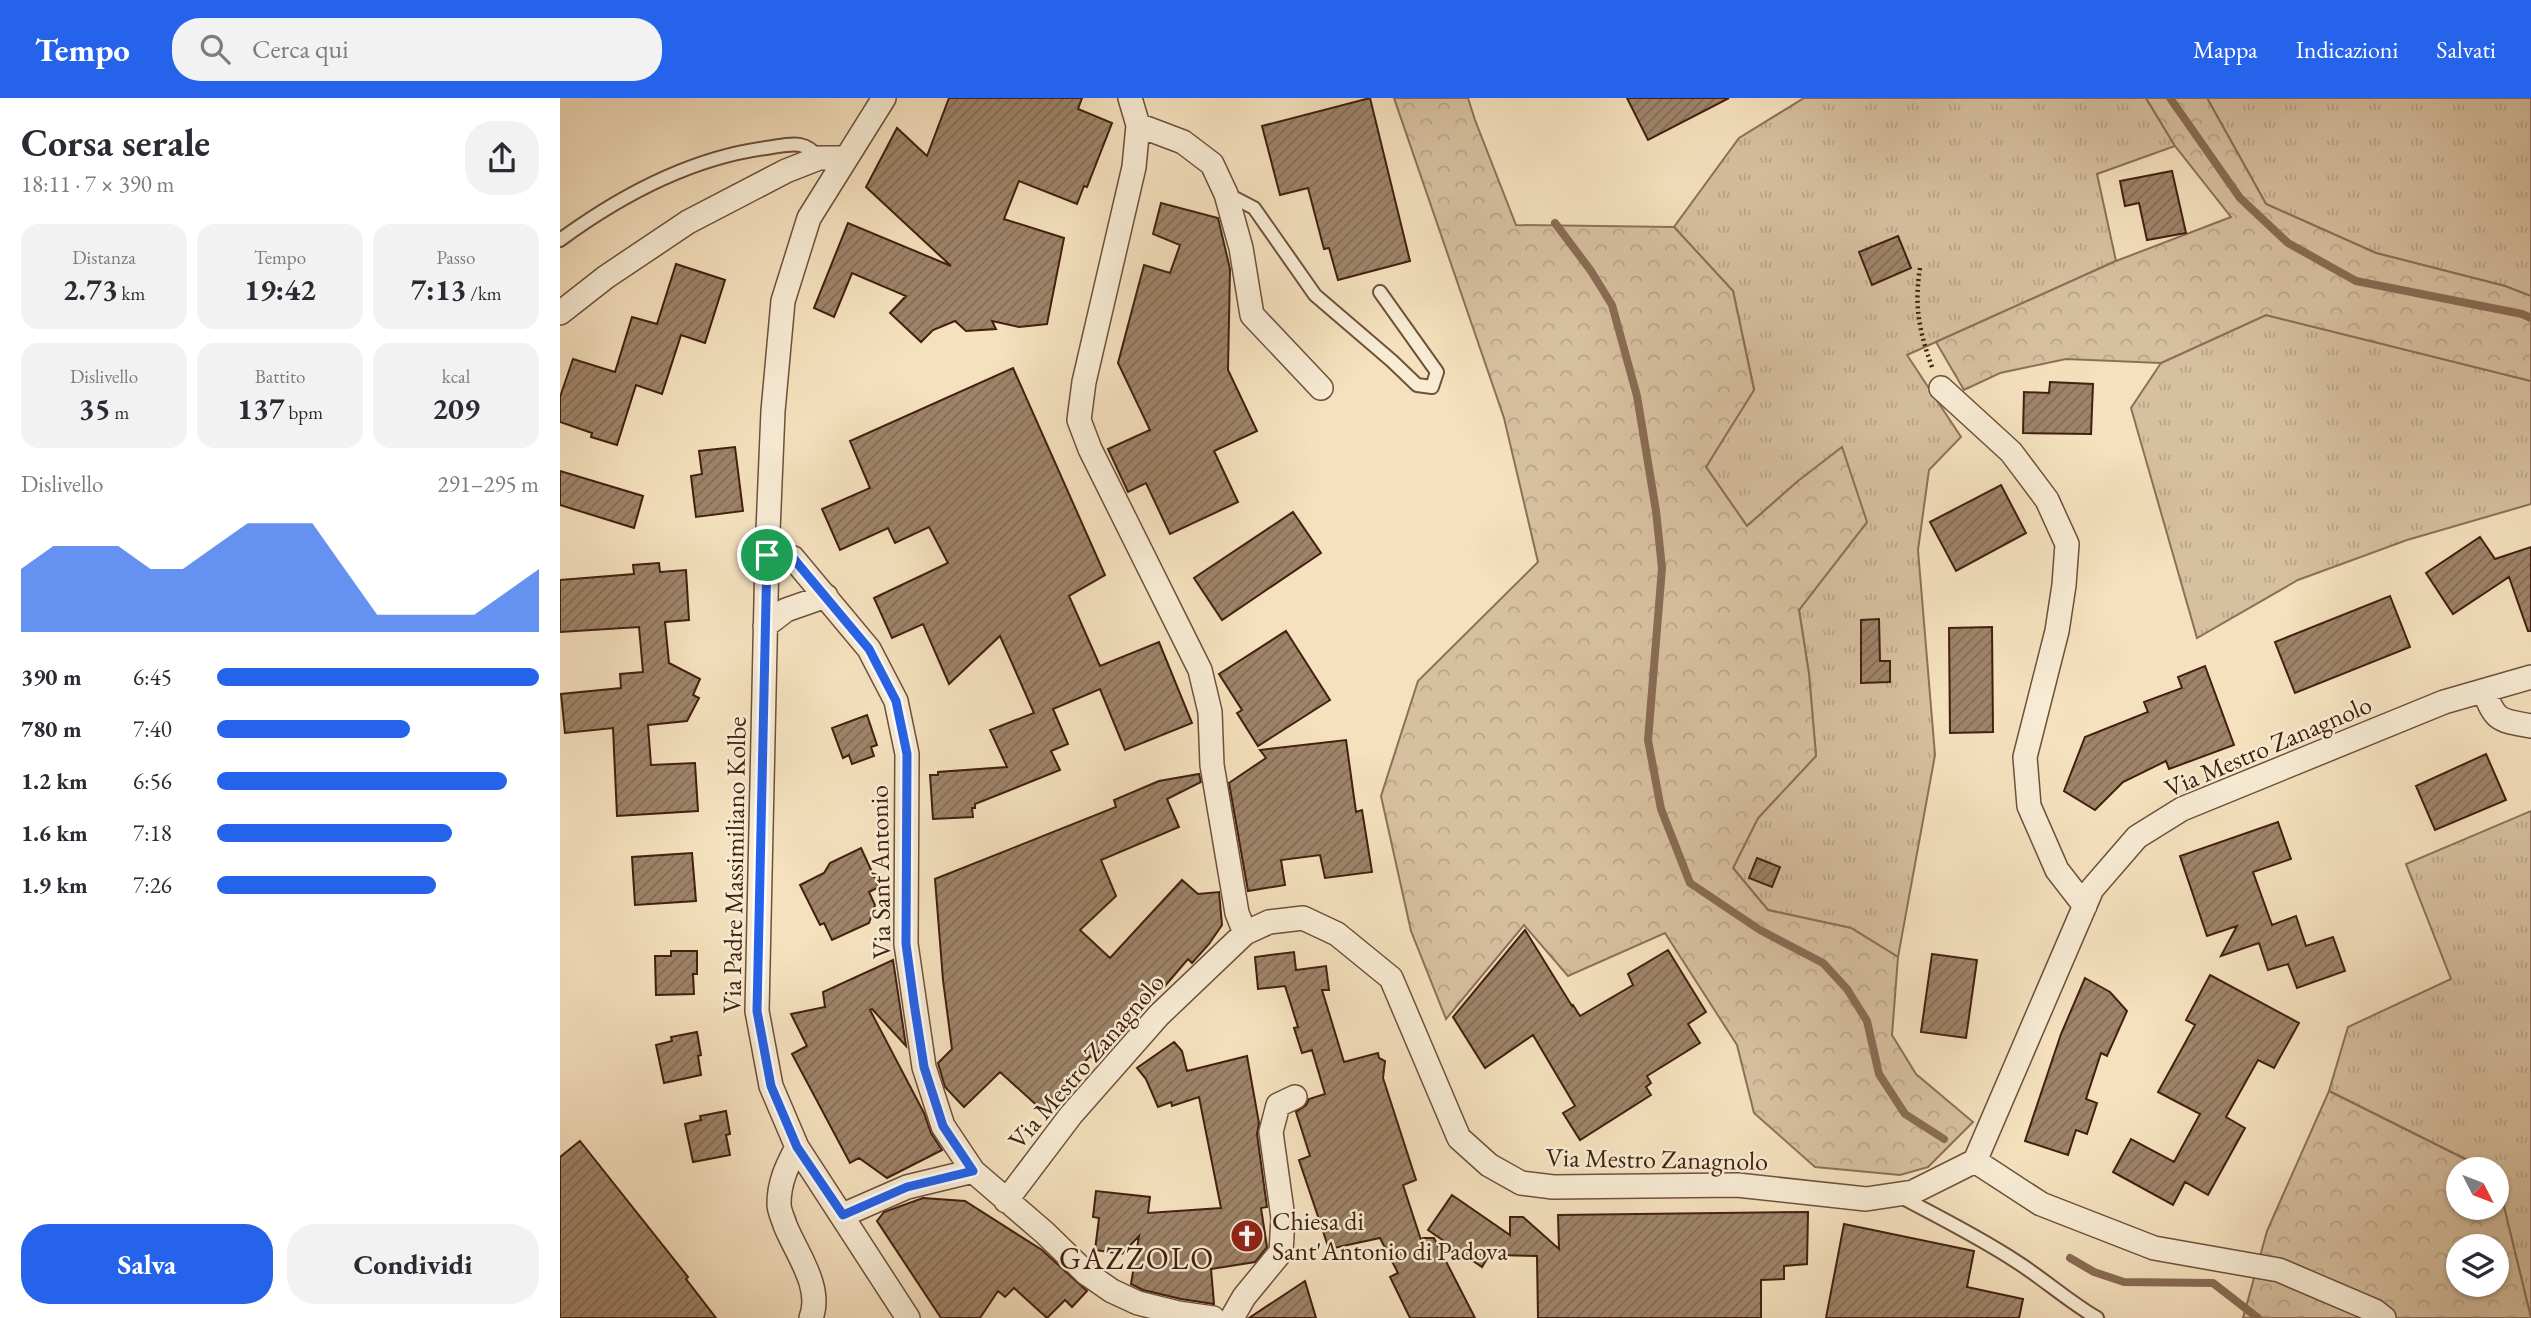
<!DOCTYPE html>
<html lang="it">
<meta charset="utf-8">
<style>
body{margin:0;font-family:"EB Garamond",serif;background:#f2f2f3;color:#2b2b33;height:100vh;display:flex;flex-direction:column;font-size:26px;white-space:nowrap}
*{box-sizing:border-box;margin:0}
p{font-size:23px;color:#7c7c81}
.icon{flex:none;width:38px;height:38px;fill:none;stroke:currentColor;stroke-width:2;stroke-linecap:round;stroke-linejoin:round}
.map{position:relative;flex:1;overflow:hidden}
.drawer{display:flex;flex-direction:column;background:#fff;width:560px}
.drawer>*{flex:none}
.needle{width:46px;rotate:132deg}
.fabs{position:absolute;left:1886px;top:1059px;display:grid;gap:14px}
.fabs a{display:grid;place-items:center;width:63px;height:63px;border-radius:50%;background:#fff;box-shadow:0 2px 5px #0004;font-size:35px}
.pin{position:absolute;display:grid;place-items:center;width:60px;height:60px;color:#fff;margin:-30px;border:4px solid #fff;border-radius:50%;box-shadow:0 2px 7px #0007}
.round{display:grid;place-items:center;flex:none;width:74px;height:74px;border-radius:28px;background:#f2f2f3}
.head{display:flex;align-items:center;justify-content:space-between;height:119px;padding:0 21px}
h1{font-size:38px;font-weight:700;line-height:52px}
.metrics{display:grid;grid-template-columns:repeat(3,1fr);gap:10px;height:119px;padding:7px 21px}
.metrics div{display:grid;align-content:center;border-radius:18px;background:#f2f2f3;text-align:center}
.metrics b{font-size:30px;font-weight:700}
.metrics small{font-size:19px;font-weight:400}
.metrics p{font-size:19px}
.chart{height:196px;padding:14px 21px}
.chart p{display:flex;justify-content:space-between}
.chart svg{width:100%;height:126px;margin-top:7px;fill:#2563eb;opacity:.7}
.button{display:flex;gap:14px;margin-top:auto;padding:14px 21px}
.button a{flex:1;height:80px;border-radius:28px;background:#2563eb;color:#fff;font-size:28px;font-weight:700;line-height:80px;text-align:center}
.button a+a{background:#f2f2f3;color:#2b2b33}
ul{padding:0 21px;list-style:none;font-size:23px}
li{display:grid;grid-template-columns:112px 84px 1fr;align-items:center;height:52px}
li i{height:18px;border-radius:9px;background:#2563eb}
header{display:flex;align-items:center;gap:42px;box-sizing:border-box;height:98px;padding:0 35px;background:#2563eb;color:#fff}
header strong{font-size:33px}
nav{display:flex;gap:38px;margin-inline-start:auto;font-size:24px}
.search{width:490px;height:63px;background:#f2f2f3;display:flex;align-items:center;gap:18px;box-sizing:border-box;padding:0 24px;border-radius:28px;color:#7c7c81;font-size:26px}
main{display:flex;flex:1;min-height:0}
.map>svg:first-child{display:block}
.grass{fill:url(#grass-tufts);stroke:#8c7058;stroke-width:2}
.forest{fill:url(#forest-crowns);stroke:#8c7058;stroke-width:2;fill-rule:evenodd}
.lines{fill:none;stroke-linecap:round;stroke-linejoin:round}
.stream{stroke:#896c54;stroke-width:8}
.building{fill:url(#building-hatch);stroke:#42200f;stroke-width:2}
.lane-casing{stroke:#6f503b;stroke-width:16}
.street-casing{stroke:#6f503b;stroke-width:26}
.path{stroke:#42200f;stroke-width:4.5;stroke-dasharray:2 3.5;stroke-linecap:butt}
.lane{stroke:#f8ecd5;stroke-width:12}
.street{stroke:#f8ecd5;stroke-width:23}
.route-casing{stroke:#fff;stroke-width:14}
.route{stroke:#2563eb;stroke-width:9}
.labels{text-anchor:middle;stroke-width:5;stroke-linejoin:round;paint-order:stroke}
.street-label{font-size:26px;fill:#42200f;stroke:#f8ecd5}
.poi-label{font-size:26px;fill:#42200f;stroke:#f8ecd5;text-anchor:start}
.quarter-label{font-size:30px;letter-spacing:2px;fill:#42200f;stroke:#f8ecd5}
</style>
<header>
<strong>Tempo</strong>
<div class="search"><svg class="icon" aria-label="search" viewBox="0 0 24 24"><circle cx="10" cy="10" r="6"/><path d="M15 15l6 6"/></svg>Cerca qui</div>
<nav><a>Mappa</a><a>Indicazioni</a><a>Salvati</a></nav>
</header>
<main>
<section class="drawer">
<div class="head"><div><h1>Corsa serale</h1><p>18:11 · 7 × 390 m</p></div><a class="round"><svg class="icon" aria-label="share" viewBox="0 0 24 24"><path d="M12 15V3M7 8l5-5 5 5M5 13v7h14v-7"/></svg></a></div>
<div class="metrics">
<div><p>Distanza</p><b>2.73<small> km</small></b></div>
<div><p>Tempo</p><b>19:42</b></div>
<div><p>Passo</p><b>7:13<small> /km</small></b></div>
</div>
<div class="metrics">
<div><p>Dislivello</p><b>35<small> m</small></b></div>
<div><p>Battito</p><b>137<small> bpm</small></b></div>
<div><p>kcal</p><b>209</b></div>
</div>
<div class="chart"><p><span>Dislivello</span>291–295 m</p>
<svg viewBox="0 0 160 44" preserveAspectRatio="none"><path d="M0 44V22L10 14L20 14L30 14L40 22L50 22L60 14L70 6L80 6L90 6L100 22L110 38L120 38L130 38L140 38L150 30L160 22V44z"/></svg>
</div>
<ul>
<li><b>390 m</b>6:45<i style="width:100%"></i></li>
<li><b>780 m</b>7:40<i style="width:60%"></i></li>
<li><b>1.2 km</b>6:56<i style="width:90%"></i></li>
<li><b>1.6 km</b>7:18<i style="width:73%"></i></li>
<li><b>1.9 km</b>7:26<i style="width:68%"></i></li>
</ul>
<div class="button"><a>Salva</a><a>Condividi</a></div>
</section>
<div class="map">
<svg width="1971" height="1220" viewBox="0 0 1971 1220">
<defs>
<pattern id="grass-tufts" width="24" height="20" patternUnits="userSpaceOnUse" patternTransform="scale(1.75)"><rect width="24" height="20" fill="#d7c0a0"/><path d="M3 7l-1-3M5 7V3M7 7l1-3M15 17l-1-3M17 17v-4M19 17l1-3" fill="none" stroke="#baa589"/></pattern>
<pattern id="forest-crowns" width="20" height="18" patternUnits="userSpaceOnUse" patternTransform="scale(1.75)"><rect width="20" height="18" fill="#d7c0a0"/><path d="M2 6a3 3 0 1 1 6 0M12 15a3 3 0 1 1 6 0" fill="none" stroke="#baa589"/></pattern>
<pattern id="building-hatch" width="6" height="6" patternUnits="userSpaceOnUse" patternTransform="scale(1.75)"><rect width="6" height="6" fill="#9f846a"/><path d="M-1 1l2-2M0 6l6-6M5 7l2-2" fill="none" stroke="#836c56"/></pattern>
</defs>
<rect width="100%" height="100%" fill="#f5e1be"/>
<filter id="stains"><feTurbulence type="fractalNoise" baseFrequency=".00286" numOctaves="4"/><feColorMatrix values="0 0 0 0 .2 0 0 0 0 .09 0 0 0 0 .02 0 0 0 .5 -.17"/></filter>
<radialGradient id="worn" r=".72"><stop offset=".6" stop-color="#630" stop-opacity="0"/><stop offset="1" stop-color="#630" stop-opacity=".3"/></radialGradient>
<path class="grass" d="M 1244,0 L 1586,0 L 1615,48 L 1537,76 L 1556,163 L 1347,257 L 1401,339 L 1369,372 L 1358,452 L 1375,657 L 1338,859 L 1291,830 L 1208,812 L 1173,770 L 1198,720 L 1256,658 L 1249,576 L 1239,512 L 1307,424 L 1238,383 L 1187,428 L 1146,369 L 1194,291 L 1173,193 L 1114,129 L 1179,40 Z
M 1647,0 L 1971,0 L 1971,198 L 1945,188 L 1816,155 L 1706,106 Z
M 1706,217 L 1971,283 L 1971,406 L 1847,442 L 1738,482 L 1637,540 L 1571,310 L 1601,265 Z
M 1971,713 L 1971,1220 L 1937,1080 L 1937,1071 L 1925,1071 L 1769,993 L 1788,929 L 1891,881 L 1846,766 Z"/>
<path class="forest" d="M 834,0 L 908,0 L 915,22 L 956,127 L 1114,129 L 1173,193 L 1194,292 L 1146,369 L 1187,428 L 1238,383 L 1282,349 L 1307,424 L 1239,512 L 1249,576 L 1256,658 L 1198,720 L 1173,770 L 1208,812 L 1291,830 L 1338,859 L 1332,937 L 1356,976 L 1413,1024 L 1368,1069 L 1340,1077 L 1255,1069 L 1194,1015 L 1177,947 L 1105,835 L 1008,878 L 964,827 L 886,921 L 851,833 L 821,698 L 858,583 L 978,464 L 944,320 Z
M 1586,0 L 1647,0 L 1706,106 L 1816,155 L 1945,188 L 1971,198 L 1971,283 L 1706,217 L 1601,265 L 1506,261 L 1440,275 L 1404,292 L 1376,244 L 1556,163 L 1671,119 L 1615,48 Z
M 1769,993 L 1925,1071 L 1899,1071 L 1899,1110 L 1937,1110 L 1937,1080 L 1971,1220 L 1683,1220 L 1707,1133 ZM 1899,1148 L 1937,1148 L 1937,1186 L 1899,1186 Z"/>
<g class="lines">
<path class="stream" d="M 1610,0 L 1680,100 L 1728,145 L 1796,183 L 1962,216 L 1971,220
M 995,125 L 1031,173 L 1052,207 L 1077,298 L 1096,413 L 1102,470 L 1088,642 L 1101,711 L 1130,785 L 1200,832 L 1263,865 L 1287,891 L 1307,923 L 1319,976 L 1345,1016 L 1384,1041
M 1510,1160 L 1534,1174 L 1564,1184 L 1653,1185 L 1698,1220"/>
</g>
<path class="building" d="M 389,0 L 522,0 L 518,11 L 552,25 L 527,89 L 524,88 L 517,106 L 459,83 L 444,121 L 504,140 L 487,226 L 459,229 L 432,223 L 436,231 L 406,233 L 395,223 L 373,232 L 361,244 L 330,215 L 346,198 L 292,175 L 274,219 L 254,210 L 288,125 L 391,168 L 306,89 L 337,30 L 367,58 Z
M 810,0 L 850,163 L 778,182 L 769,150 L 764,151 L 748,90 L 720,97 L 702,28 Z
M 1067,0 L 1169,0 L 1088,42 Z
M 1612,73 L 1626,135 L 1587,142 L 1579,105 L 1565,108 L 1560,83 Z
M 601,105 L 658,120 L 670,171 L 668,272 L 697,333 L 654,353 L 678,404 L 610,436 L 586,385 L 568,394 L 548,351 L 590,332 L 558,265 L 584,167 L 610,175 L 620,147 L 593,136 Z
M 1338,138 L 1351,170 L 1312,187 L 1299,154 Z
M 116,166 L 165,182 L 145,245 L 121,237 L 102,296 L 76,287 L 57,347 L 31,339 L 32,335 L 0,324 L 0,299 L 13,261 L 55,274 L 72,219 L 97,226 Z
M 453,270 L 545,477 L 509,498 L 540,568 L 599,544 L 632,625 L 565,652 L 540,591 L 493,611 L 508,646 L 491,653 L 500,672 L 415,706 L 415,710 L 412,710 L 413,719 L 373,721 L 370,677 L 378,677 L 378,674 L 447,669 L 430,632 L 474,615 L 440,538 L 389,586 L 363,526 L 332,540 L 314,500 L 388,465 L 369,429 L 335,445 L 328,430 L 280,452 L 262,411 L 310,390 L 290,343 Z
M 1490,284 L 1533,286 L 1531,336 L 1463,335 L 1464,294 L 1489,295 Z
M 175,349 L 183,413 L 136,419 L 131,378 L 142,376 L 139,353 Z
M 0,373 L 83,398 L 74,430 L 0,407 Z
M 1441,387 L 1466,435 L 1396,473 L 1370,424 Z
M 733,414 L 761,455 L 662,522 L 634,480 Z
M 1920,439 L 1935,461 L 1971,449 L 1971,533 L 1968,533 L 1949,479 L 1893,516 L 1866,475 Z
M 99,465 L 100,474 L 126,472 L 129,522 L 105,524 L 109,565 L 140,581 L 133,597 L 139,600 L 127,623 L 88,627 L 91,667 L 135,665 L 138,713 L 57,718 L 53,630 L 5,635 L 1,596 L 61,590 L 60,576 L 83,574 L 79,529 L 0,534 L 0,482 L 74,476 L 73,467 Z
M 1830,498 L 1850,549 L 1735,595 L 1715,544 Z
M 1319,521 L 1320,563 L 1330,563 L 1330,584 L 1301,585 L 1301,522 Z
M 1432,529 L 1433,634 L 1390,635 L 1389,530 Z
M 726,533 L 770,602 L 698,648 L 677,615 L 682,612 L 659,576 Z
M 1645,568 L 1674,647 L 1609,671 L 1606,663 L 1563,684 L 1535,712 L 1504,693 L 1525,639 L 1588,614 L 1584,604 L 1622,590 L 1618,579 Z
M 307,617 L 317,647 L 311,649 L 314,658 L 292,666 L 289,657 L 283,660 L 272,630 Z
M 786,642 L 796,714 L 802,712 L 812,774 L 765,780 L 760,757 L 721,762 L 725,787 L 688,793 L 669,685 L 706,660 L 700,652 Z
M 1926,656 L 1946,702 L 1875,732 L 1856,688 Z
M 639,676 L 641,684 L 607,701 L 619,729 L 541,762 L 556,798 L 520,832 L 550,860 L 622,782 L 638,796 L 659,794 L 662,827 L 649,846 L 632,865 L 628,861 L 605,888 L 602,885 L 533,960 L 530,958 L 482,1012 L 440,974 L 404,1009 L 385,989 L 378,965 L 392,951 L 383,882 L 375,781 L 556,709 L 554,702 L 599,683 Z
M 1718,724 L 1731,761 L 1693,774 L 1712,827 L 1736,818 L 1746,848 L 1773,839 L 1785,873 L 1737,890 L 1728,866 L 1708,872 L 1699,845 L 1661,858 L 1677,828 L 1647,838 L 1620,758 Z
M 301,750 L 319,789 L 309,794 L 315,807 L 309,825 L 272,842 L 264,825 L 260,827 L 240,787 L 264,775 L 270,765 Z
M 132,755 L 136,803 L 75,807 L 72,759 Z
M 1197,760 L 1220,769 L 1212,789 L 1189,780 Z
M 965,832 L 1012,908 L 1013,907 L 1020,918 L 1073,887 L 1068,876 L 1108,852 L 1146,914 L 1128,926 L 1140,945 L 1087,978 L 1091,985 L 1086,989 L 1091,997 L 1020,1042 L 1003,1015 L 1015,1008 L 973,937 L 925,970 L 893,919 Z
M 111,853 L 137,853 L 137,876 L 133,876 L 134,896 L 96,897 L 95,858 L 111,858 Z
M 734,854 L 736,872 L 766,868 L 769,892 L 762,892 L 784,964 L 818,955 L 819,960 L 825,963 L 823,980 L 856,1082 L 843,1087 L 861,1142 L 863,1140 L 874,1140 L 915,1220 L 850,1220 L 830,1179 L 838,1175 L 820,1140 L 769,1151 L 739,1062 L 750,1058 L 736,1014 L 746,1007 L 749,1001 L 765,996 L 752,952 L 742,955 L 734,930 L 738,929 L 725,888 L 698,891 L 695,859 Z
M 1372,856 L 1417,862 L 1406,940 L 1361,934 Z
M 333,862 L 346,948 L 312,911 L 310,912 L 364,1015 L 371,1035 L 382,1052 L 327,1080 L 299,1060 L 290,1065 L 232,956 L 247,948 L 231,916 L 265,909 L 263,894 Z
M 1650,877 L 1739,925 L 1714,970 L 1698,962 L 1666,1019 L 1685,1030 L 1648,1097 L 1625,1084 L 1613,1107 L 1553,1074 L 1571,1041 L 1614,1064 L 1640,1016 L 1598,994 L 1635,927 L 1626,922 Z
M 1525,880 L 1550,894 L 1567,913 L 1547,958 L 1541,955 L 1526,1001 L 1537,1005 L 1527,1036 L 1516,1032 L 1508,1057 L 1465,1043 L 1501,936 Z
M 137,934 L 141,957 L 138,958 L 141,977 L 104,985 L 96,947 L 112,943 L 111,939 Z
M 614,944 L 622,953 L 627,973 L 687,958 L 699,1025 L 697,1036 L 707,1109 L 701,1110 L 707,1149 L 695,1164 L 651,1171 L 654,1206 L 621,1201 L 583,1192 L 571,1186 L 579,1138 L 562,1156 L 535,1152 L 539,1120 L 533,1119 L 536,1093 L 590,1099 L 588,1115 L 661,1110 L 639,999 L 612,1008 L 611,1004 L 598,1009 L 586,981 L 577,970 Z
M 166,1013 L 170,1036 L 166,1037 L 170,1057 L 133,1064 L 125,1026 L 141,1022 L 140,1018 Z
M 20,1043 L 128,1179 L 126,1181 L 156,1220 L 0,1220 L 0,1059 Z
M 892,1097 L 950,1137 L 950,1119 L 963,1119 L 999,1151 L 998,1117 L 1248,1114 L 1247,1166 L 1224,1168 L 1224,1181 L 1201,1182 L 1201,1220 L 978,1220 L 977,1158 L 935,1157 L 932,1162 L 928,1159 L 922,1169 L 868,1132 Z
M 363,1100 L 405,1103 L 482,1152 L 527,1193 L 512,1209 L 505,1202 L 487,1220 L 454,1190 L 445,1199 L 438,1193 L 420,1220 L 381,1220 L 317,1123 L 324,1114 Z
M 1284,1126 L 1414,1153 L 1407,1189 L 1463,1201 L 1459,1220 L 1266,1220 Z
M 745,1183 L 756,1220 L 689,1220 Z"/>
<g class="lines">
<defs>
<path id="lane" d="M 667,96 L 694,110 L 755,197 L 832,263 L 857,287 L 872,289 L 877,274 L 820,194
M 0,142 C 60,98 131,60 206,50 C 228,47 244,40 259,60
M 1339,1098 C 1379,1119 1419,1139 1457,1164 C 1485,1182 1508,1203 1537,1220"/>
<path id="street" d="M 324,0 L 249,120 L 223,203 L 213,313 L 207,457 L 197,913 L 211,988 L 237,1049 L 348,1220
M 570,0 L 578,27 L 574,69 L 524,284 L 519,322 L 530,351 L 640,572 L 650,614 L 652,667 L 677,815 L 685,835
M 578,27 L 623,44 L 652,66 L 666,96 L 681,150 L 692,217 L 761,290
M 0,215 L 46,179 L 128,124 L 226,73 L 259,60 L 285,60
M 1381,290 L 1451,354 L 1487,402 L 1507,446 L 1504,487 L 1497,533 L 1465,659 L 1469,708 L 1497,772 L 1525,808
M 207,457 L 233,460 L 309,551 L 336,603 L 347,656 L 346,846 L 364,969 L 383,1028 L 413,1073 L 485,1135 L 526,1175 L 552,1193 L 578,1205 L 618,1215 L 653,1220
M 205,528 L 226,512 L 266,498
M 1924,593 C 1936,624 1939,622 1971,628
M 237,1049 C 227,1068 219,1084 219,1106 C 219,1113 223,1120 225,1127 C 236,1155 263,1189 251,1220
M 1415,1063 L 1481,1106 L 1594,1150 L 1719,1172 L 1815,1213 L 1824,1220
M 446,1103 L 511,1017 L 599,917 L 685,835 L 709,824 L 743,820 L 777,836 L 831,880 L 899,1040 L 929,1067 L 961,1085 L 993,1089 L 1177,1087 L 1306,1101 L 1353,1094 L 1415,1063 L 1532,791 L 1577,739 L 1622,711 L 1884,604 L 1971,579
M 283,1117 L 347,1089 L 413,1073
M 672,1220 L 684,1199 L 721,1154 L 723,1120 L 711,1034 L 718,1007 L 735,999"/>
</defs>
<use href="#lane" class="lane-casing"/>
<use href="#street" class="street-casing"/>
<path class="path" d="M 1360,170 C 1354,207 1359,233 1372,269"/>
<use href="#lane" class="lane"/>
<use href="#street" class="street"/>
</g>
<g class="lines">
<defs>
<path id="route" d="M 207,457 L 233,460 L 309,551 L 336,603 L 347,656 L 346,846 L 354,905 L 364,969 L 383,1028 L 413,1073 L 347,1089 L 283,1117 L 237,1049 L 211,988 L 197,913 Z"/>
</defs>
<use href="#route" class="route-casing"/>
<use href="#route" class="route"/>
</g>
<defs>
<symbol id="church-disc" viewBox="-11 -11 22 22"><circle r="9.5" fill="#8f2418" stroke="#f8ecd5"/><path d="M-1.2-6h2.4v3.5h3.3v2.4h-3.3V6h-2.4V-.1h-3.3v-2.4h3.3Z" fill="#fff"/></symbol>
</defs>
<g fill-rule="evenodd">
<use href="#church-disc" x="668" y="1119" width="38" height="38"/>
</g>
<g class="labels">
<g class="street-label">
<text transform="translate(1708 648) rotate(-23)" y="9">Via Mestro Zanagnolo</text>
<text transform="translate(174 767) rotate(-89)" y="9">Via Padre Massimiliano Kolbe</text>
<text transform="translate(320 774) rotate(-91)" y="9">Via Sant'Antonio</text>
<text transform="translate(526 963) rotate(-49)" y="9">Via Mestro Zanagnolo</text>
<text transform="translate(1097 1061) rotate(1)" y="9">Via Mestro Zanagnolo</text>
</g>
<g class="poi-label">
<text x="712" y="1132">Chiesa di<tspan x="712" dy="30">Sant'Antonio di Padova</tspan></text>
</g>
<g class="quarter-label">
<text x="577" y="1171">GAZZOLO</text>
</g>
</g>
<rect width="100%" height="100%" filter="url(#stains)"/>
<rect width="100%" height="100%" fill="url(#worn)"/>
</svg>
<div class="fabs">
<a><svg class="needle" viewBox="-14 -14 28 28"><path d="M0-13l5 13h-10z" fill="#e53935"/><path d="M0 13l5-13h-10z" fill="#7c7c81"/></svg></a>
<a><svg class="icon" aria-label="layers" viewBox="0 0 24 24"><path d="M12 4l9 5-9 5-9-5zM3 14l9 5 9-5"/></svg></a>
</div>
<div class="pin" style="left:207px;top:457px;background:#1e9e55"><svg class="icon" aria-label="arrive" viewBox="0 0 24 24"><path d="M6 21V4h12l-3 4 3 4H6"/></svg></div>
</div>
</main>
